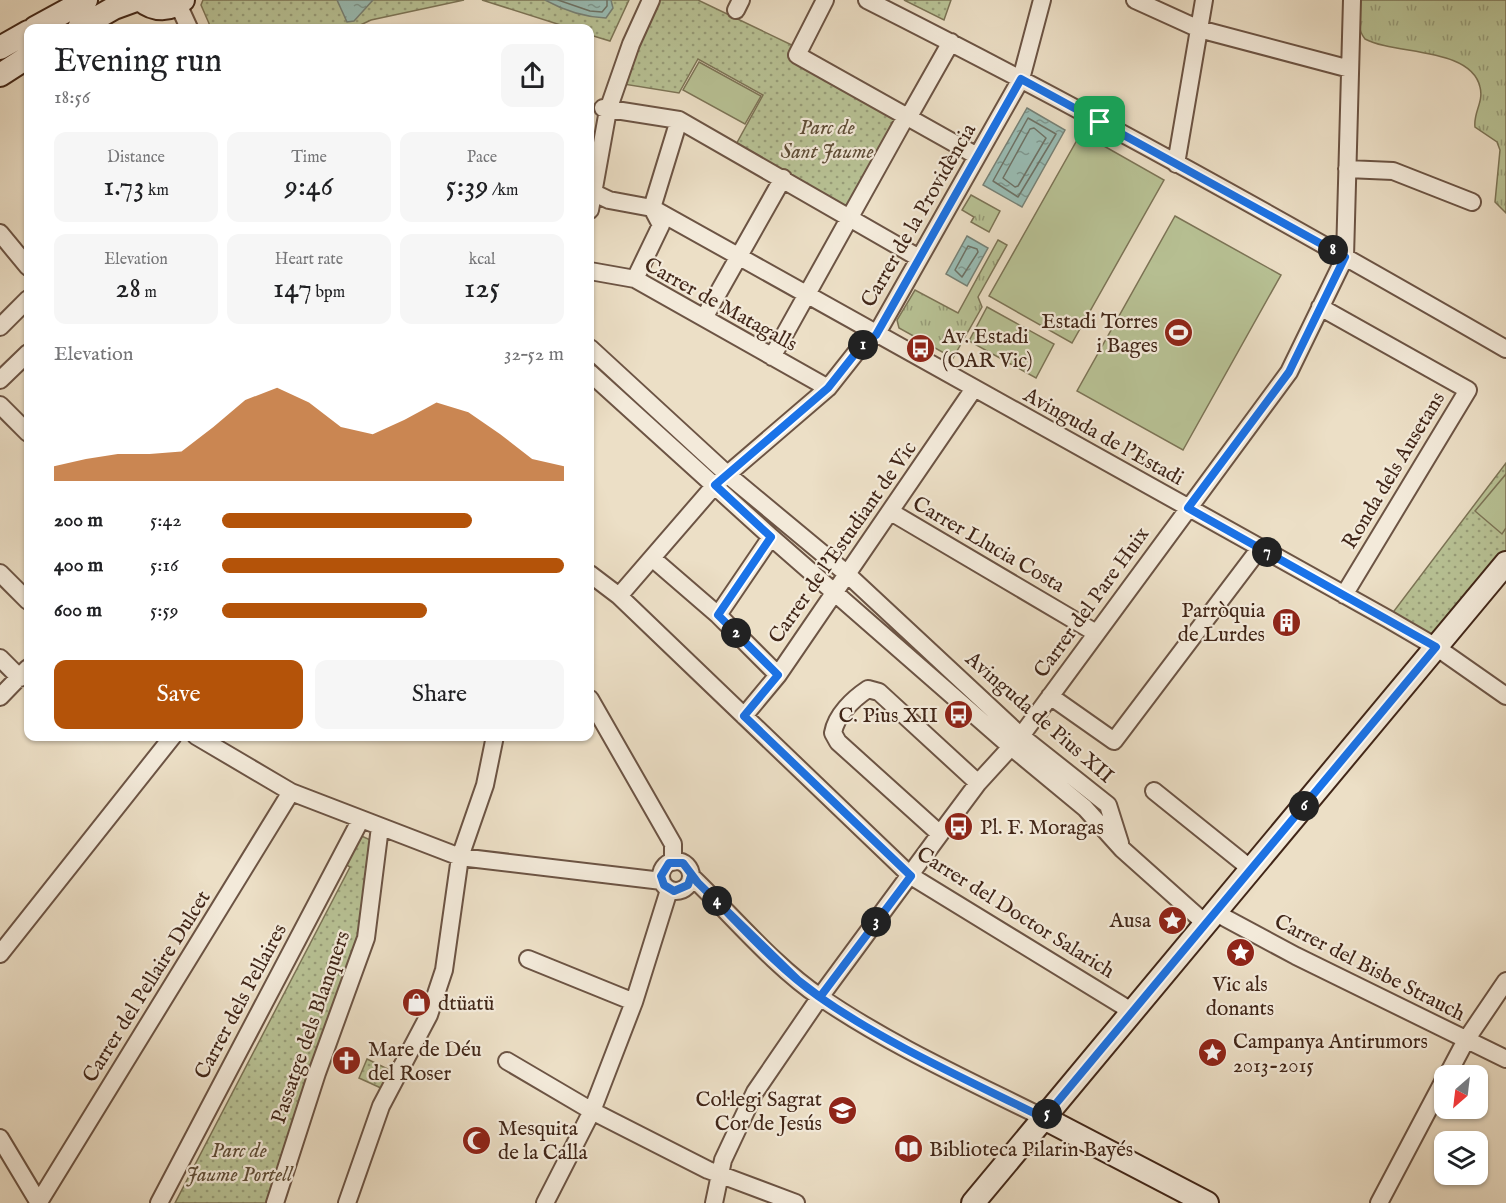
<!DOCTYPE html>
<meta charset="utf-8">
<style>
body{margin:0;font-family:"IM FELL English",serif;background:#f6f6f6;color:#202124;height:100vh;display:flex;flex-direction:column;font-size:22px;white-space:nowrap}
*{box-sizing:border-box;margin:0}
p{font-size:20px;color:#757577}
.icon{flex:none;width:33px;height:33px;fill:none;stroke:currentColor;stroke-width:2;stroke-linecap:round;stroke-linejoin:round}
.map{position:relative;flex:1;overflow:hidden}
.panel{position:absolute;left:24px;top:24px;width:570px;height:717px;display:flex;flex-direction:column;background:#fff;border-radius:12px;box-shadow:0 2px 4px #0004}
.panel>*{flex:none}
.needle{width:39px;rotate:208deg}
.buttons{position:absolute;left:1434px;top:1065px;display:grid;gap:12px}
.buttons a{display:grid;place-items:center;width:54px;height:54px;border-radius:12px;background:#fff;box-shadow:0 2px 4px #0004;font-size:30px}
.pin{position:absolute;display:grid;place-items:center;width:51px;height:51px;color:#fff;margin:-26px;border-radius:12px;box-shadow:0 3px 9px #0006}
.km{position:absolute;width:30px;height:30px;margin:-15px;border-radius:50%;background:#222;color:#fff;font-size:16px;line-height:30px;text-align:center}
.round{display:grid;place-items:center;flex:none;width:63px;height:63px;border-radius:12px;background:#f6f6f6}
.headline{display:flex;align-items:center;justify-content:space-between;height:102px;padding:0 30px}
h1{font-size:33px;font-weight:600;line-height:45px}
.stats{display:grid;grid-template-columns:repeat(3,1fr);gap:9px;height:102px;padding:6px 30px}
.stats div{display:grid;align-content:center;border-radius:12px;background:#f6f6f6;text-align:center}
.stats b{font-size:30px;font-weight:600}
.stats small{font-size:16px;font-weight:400}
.stats p{font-size:16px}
.chart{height:168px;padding:12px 30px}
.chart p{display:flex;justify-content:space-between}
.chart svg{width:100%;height:108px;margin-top:6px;fill:#b45309;opacity:.7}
.primary-button{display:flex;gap:12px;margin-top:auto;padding:12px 30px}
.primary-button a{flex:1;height:69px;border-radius:12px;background:#b45309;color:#fff;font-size:24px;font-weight:600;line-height:69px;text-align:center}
.primary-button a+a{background:#f6f6f6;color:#202124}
ul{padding:0 30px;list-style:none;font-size:20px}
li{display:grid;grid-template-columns:96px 72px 1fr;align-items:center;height:45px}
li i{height:15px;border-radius:8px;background:#b45309}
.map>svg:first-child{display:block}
.grass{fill:url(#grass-tufts);stroke:#7c7456;stroke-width:1.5}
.park{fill:url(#park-dots);stroke:#7c7456;stroke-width:1.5}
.pitch{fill:#b8c295;stroke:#7c7456;stroke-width:1.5}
.water{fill:url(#water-ripples);stroke:#768176;stroke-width:1.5}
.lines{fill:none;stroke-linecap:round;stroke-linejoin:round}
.shore{stroke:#6d7266;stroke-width:1.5}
.street-casing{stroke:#6c5444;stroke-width:20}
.secondary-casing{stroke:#412618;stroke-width:26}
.street{stroke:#f3eada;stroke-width:16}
.secondary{stroke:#f3eada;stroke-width:22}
.route-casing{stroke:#fff;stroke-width:12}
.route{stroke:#1a73e8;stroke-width:8}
.labels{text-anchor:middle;stroke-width:4.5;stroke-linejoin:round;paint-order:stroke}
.park-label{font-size:21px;font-style:italic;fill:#5f4d37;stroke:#f3eada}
.street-label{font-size:21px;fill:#412618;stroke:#f3eada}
.poi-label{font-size:21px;fill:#412618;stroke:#f3eada;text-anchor:start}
</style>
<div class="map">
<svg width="1506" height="1203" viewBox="0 0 1506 1203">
<defs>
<pattern id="grass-tufts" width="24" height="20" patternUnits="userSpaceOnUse" patternTransform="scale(1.5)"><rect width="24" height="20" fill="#b8c295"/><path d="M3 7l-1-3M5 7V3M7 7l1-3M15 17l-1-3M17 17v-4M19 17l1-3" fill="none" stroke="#979d79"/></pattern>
<pattern id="park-dots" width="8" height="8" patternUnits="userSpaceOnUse" patternTransform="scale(1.5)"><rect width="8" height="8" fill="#b8c295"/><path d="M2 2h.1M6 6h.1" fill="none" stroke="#979d79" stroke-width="1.8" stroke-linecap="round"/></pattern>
<pattern id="water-ripples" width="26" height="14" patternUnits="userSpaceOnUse" patternTransform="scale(1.5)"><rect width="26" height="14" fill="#99bdb5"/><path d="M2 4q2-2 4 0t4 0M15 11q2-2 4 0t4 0" fill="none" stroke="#7e9992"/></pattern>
</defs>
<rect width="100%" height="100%" fill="#ecdfc6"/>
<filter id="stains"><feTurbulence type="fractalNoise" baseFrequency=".00333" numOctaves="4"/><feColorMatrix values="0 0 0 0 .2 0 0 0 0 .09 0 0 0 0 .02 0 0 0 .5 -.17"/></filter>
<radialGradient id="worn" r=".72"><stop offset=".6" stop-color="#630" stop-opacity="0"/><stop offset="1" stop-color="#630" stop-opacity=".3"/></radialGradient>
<path class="grass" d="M 1360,0 L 1506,0 L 1506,213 L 1495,202 L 1500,150 L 1497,142 L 1475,127 C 1473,113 1484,102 1480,87 C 1471,47 1395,55 1365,39 C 1356,28 1359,14 1360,0 Z
M 971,195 L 1000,211 L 989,232 L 971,222 L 974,217 L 962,210 Z
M 998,240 L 1007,245 L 978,297 L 982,307 L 953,358 L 899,328 L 897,320 L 915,290 L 958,313 Z"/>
<path class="park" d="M 203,0 L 464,0 L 371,20 L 354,28 L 211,28 L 201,5 Z
M 482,0 L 629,0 L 610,41 L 590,35 L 590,28 L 570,28 Z
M 651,0 L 698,0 L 800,49 L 908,118 L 850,220 L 733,150 L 763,95 L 698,59 L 679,93 L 617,83 Z
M 904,0 L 951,0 L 944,20 Z
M 1506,463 L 1506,563 L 1436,647 L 1388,619 Z
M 357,834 L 377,843 L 359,935 L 313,1059 L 266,1203 L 175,1203 L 350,867 L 342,862 Z
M 367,1059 L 392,1071 L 383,1089 L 359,1078 Z"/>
<path class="pitch" d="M 699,62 L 761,96 L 745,124 L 683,90 Z
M 1081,133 L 1164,180 L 1072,343 L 989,296 Z
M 1175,216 L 1281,275 L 1183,450 L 1077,391 Z
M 987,307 L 1054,344 L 1036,378 L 969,341 Z
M 1506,474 L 1506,528 L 1502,534 L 1475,511 Z"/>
<path class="water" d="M 337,0 L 373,0 L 354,21 L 347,22 Z
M 545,0 L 611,0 L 613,8 L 606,18 C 583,17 565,11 545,0 Z
M 1027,108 L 1065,130 L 1022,207 L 983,185 Z
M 967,236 L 988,248 L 967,286 L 946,274 Z"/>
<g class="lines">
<path class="shore" d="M 558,0 L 590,11 L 602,12 L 607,6 L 607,0
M 1028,118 L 1056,134 L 1018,197 L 993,181 Z
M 1034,128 L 1046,138 L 1018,186 L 1015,187 L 1003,178 L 1030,129 Z
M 968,246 L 977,249 L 978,252 L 962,277 L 955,270 Z"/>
<defs>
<path id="street" d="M 825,0 L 797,55 L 977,156
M 867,0 C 1084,109 1296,228 1506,349
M 1135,0 L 1199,29 L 1350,69
M 178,4 L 189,28
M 736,10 L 741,0
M 603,108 L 679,120 L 919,258
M 1176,164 L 1204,0
M 1347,169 L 1393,171 L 1472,202
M 590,191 L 609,200 L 652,208 L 1388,619 L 1436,647 L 1506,696
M 590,210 L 608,110 L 631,44 L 651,0
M 0,233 L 28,267
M 590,271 L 635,279 L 828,388
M 635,279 L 661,225 L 652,208 L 679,120
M 1320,307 L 1468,390 L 1344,595
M 704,318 L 783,178
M 0,327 L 28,299
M 590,348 L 728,475 L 846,573 L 1021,736 L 1108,805 L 1120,843
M 772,357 L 904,120 L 908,118 L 951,42
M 590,373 L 771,537 L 1010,746 L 1085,808 L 1122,849 L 1206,924
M 0,380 L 28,353
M 0,405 L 28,433
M 891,512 L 1096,633
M 652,558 L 718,615 L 778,675
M 0,573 L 28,601
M 590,574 L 619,596 L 911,876 L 1133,1012
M 619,596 L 715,485 L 828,388 L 862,345 L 876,335 L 1021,79 L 1042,0
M 718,615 L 771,537
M 0,658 L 20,678
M 1050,696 L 1114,741 L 1260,548
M 0,697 L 28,668
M 590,699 L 673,844 L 673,862
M 744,716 L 778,675 L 973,390
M 196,736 L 291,792 L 460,857 L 662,881
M 1154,791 L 1251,869
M 940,834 L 838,742 L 833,733 C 836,715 853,699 868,689 L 879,692 L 978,783
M661 876a15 15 0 1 1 30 0a15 15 0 1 1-30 0Z
M 691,876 C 731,914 775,967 820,997 C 890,1045 968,1080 1044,1118
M 1216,913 L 1296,956 L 1506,1059
M 0,954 L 173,736
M 528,959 L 634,1002
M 507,1061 L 592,1111 L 708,1170 L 796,1203
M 1447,1076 L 1466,1040 L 1506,981
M 0,1138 L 39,1203
M 39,1202 L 291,792
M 159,1203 L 361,819
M 275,1203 L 317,1073 L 366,938 L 380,827
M 347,1203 L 381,1106 L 429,1015 L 444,970 L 460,857 L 485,785 L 495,736
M 545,1203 L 592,1111 L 634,1002 L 669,890
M 714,1203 L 723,1160 L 755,1092 L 820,997 L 940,834 L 978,783 L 1021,736 L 1289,372 L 1345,257 L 1352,0
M 1379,1203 L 1444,1080"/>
<path id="secondary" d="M 141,0 C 154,11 171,11 183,0
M 35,28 L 86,0
M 79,28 L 114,8 L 136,0
M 0,48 L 28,32
M 0,75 L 28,57
M 1044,1118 L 1207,1203
M 973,1203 L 1506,563"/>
</defs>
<use href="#street" class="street-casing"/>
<use href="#secondary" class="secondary-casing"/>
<use href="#street" class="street"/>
<use href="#secondary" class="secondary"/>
</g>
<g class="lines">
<defs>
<path id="route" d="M 1100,122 L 1021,79 L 876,335 L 862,345 L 828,388 L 715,485 L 771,537 L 718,615 L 778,675 L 744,716 L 911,876 L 820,997 L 799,981 L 691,876 L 688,885 L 674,891 L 664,885 L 661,876 L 669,863 L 683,863 L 698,883 C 737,921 774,965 818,996 C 888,1045 968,1080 1044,1118 L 1436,647 L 1188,508 L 1289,372 L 1345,257 L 1100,122"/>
</defs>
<use href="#route" class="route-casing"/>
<use href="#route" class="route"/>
</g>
<defs>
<symbol id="stadium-disc" viewBox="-11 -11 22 22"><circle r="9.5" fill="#8f2418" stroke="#f3eada"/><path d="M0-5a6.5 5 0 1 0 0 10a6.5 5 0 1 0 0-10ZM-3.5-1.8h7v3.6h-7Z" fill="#fff"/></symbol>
<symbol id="bus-disc" viewBox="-11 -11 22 22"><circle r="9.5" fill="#8f2418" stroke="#f3eada"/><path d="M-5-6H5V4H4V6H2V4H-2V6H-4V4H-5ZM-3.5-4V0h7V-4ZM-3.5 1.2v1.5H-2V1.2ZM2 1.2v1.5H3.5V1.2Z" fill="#fff"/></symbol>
<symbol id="building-disc" viewBox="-11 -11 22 22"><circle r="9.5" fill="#8f2418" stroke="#f3eada"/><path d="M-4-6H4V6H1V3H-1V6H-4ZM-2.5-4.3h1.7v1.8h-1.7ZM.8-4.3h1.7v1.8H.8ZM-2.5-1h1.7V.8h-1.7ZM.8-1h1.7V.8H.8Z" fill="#fff"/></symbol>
<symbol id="sight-disc" viewBox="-11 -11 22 22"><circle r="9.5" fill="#8f2418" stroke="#f3eada"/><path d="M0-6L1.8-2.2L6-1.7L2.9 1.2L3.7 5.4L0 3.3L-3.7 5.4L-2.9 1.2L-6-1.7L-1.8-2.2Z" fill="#fff"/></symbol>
<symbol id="shop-disc" viewBox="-11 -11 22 22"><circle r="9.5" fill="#8f2418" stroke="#f3eada"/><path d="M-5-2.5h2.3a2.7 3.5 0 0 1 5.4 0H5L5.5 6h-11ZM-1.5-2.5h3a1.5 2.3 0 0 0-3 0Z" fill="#fff"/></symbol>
<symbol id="church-disc" viewBox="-11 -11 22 22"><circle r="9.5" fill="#8f2418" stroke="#f3eada"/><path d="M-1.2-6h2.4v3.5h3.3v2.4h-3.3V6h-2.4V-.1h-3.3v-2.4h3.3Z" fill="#fff"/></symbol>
<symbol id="school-disc" viewBox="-11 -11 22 22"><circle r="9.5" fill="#8f2418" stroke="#f3eada"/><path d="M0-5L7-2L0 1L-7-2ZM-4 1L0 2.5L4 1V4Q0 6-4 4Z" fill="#fff"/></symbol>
<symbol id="mosque-disc" viewBox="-11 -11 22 22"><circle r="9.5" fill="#8f2418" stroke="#f3eada"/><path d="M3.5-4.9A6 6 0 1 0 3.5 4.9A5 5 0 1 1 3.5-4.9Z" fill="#fff"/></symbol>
<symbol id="library-disc" viewBox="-11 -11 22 22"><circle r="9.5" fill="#8f2418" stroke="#f3eada"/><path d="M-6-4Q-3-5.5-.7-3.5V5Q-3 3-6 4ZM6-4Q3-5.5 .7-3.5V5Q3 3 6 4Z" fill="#fff"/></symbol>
</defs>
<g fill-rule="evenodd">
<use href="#stadium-disc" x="1162" y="316" width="33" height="33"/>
<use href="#bus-disc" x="904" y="332" width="33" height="33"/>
<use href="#building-disc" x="1270" y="606" width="33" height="33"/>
<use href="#bus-disc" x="942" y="698" width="33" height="33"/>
<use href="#bus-disc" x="942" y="810" width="33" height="33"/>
<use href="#sight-disc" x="1156" y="904" width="33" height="33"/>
<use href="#sight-disc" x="1224" y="936" width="33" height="33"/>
<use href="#shop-disc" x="400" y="986" width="33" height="33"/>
<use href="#sight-disc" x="1196" y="1036" width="33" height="33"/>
<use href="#church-disc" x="330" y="1044" width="33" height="33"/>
<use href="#school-disc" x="826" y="1094" width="33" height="33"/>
<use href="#mosque-disc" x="460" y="1124" width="33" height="33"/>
<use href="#library-disc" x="892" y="1132" width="33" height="33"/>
</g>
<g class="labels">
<g class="park-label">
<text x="827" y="134">Parc de<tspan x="827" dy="24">Sant Jaume</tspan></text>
<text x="239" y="1157">Parc de<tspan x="239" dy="24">Jaume Portell</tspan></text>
</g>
<g class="street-label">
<text transform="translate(918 215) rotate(-60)" y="7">Carrer de la Providència</text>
<text transform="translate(721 304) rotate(29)" y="7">Carrer de Matagalls</text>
<text transform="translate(1104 436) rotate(29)" y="7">Avinguda de l'Estadi</text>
<text transform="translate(1393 470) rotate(-59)" y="7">Ronda dels Ausetans</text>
<text transform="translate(842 542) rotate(-55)" y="7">Carrer de l'Estudiant de Vic</text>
<text transform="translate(989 544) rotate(30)" y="7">Carrer Llucia Costa</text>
<text transform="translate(1091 602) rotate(-54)" y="7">Carrer del Pare Huix</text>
<text transform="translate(1040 717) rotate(41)" y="7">Avinguda de Pius XII</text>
<text transform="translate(1016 912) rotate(32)" y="7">Carrer del Doctor Salarich</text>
<text transform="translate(1370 967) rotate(27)" y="7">Carrer del Bisbe Strauch</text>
<text transform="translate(146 986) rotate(-58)" y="7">Carrer del Pellaire Dulcet</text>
<text transform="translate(240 1001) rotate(-62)" y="7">Carrer dels Pellaires</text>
<text transform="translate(310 1027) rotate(-71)" y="7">Passatge dels Blanquers</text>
</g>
<g class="poi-label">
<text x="1158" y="328" text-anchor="end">Estadi Torres<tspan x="1158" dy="24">i Bages</tspan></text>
<text x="942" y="343">Av. Estadi<tspan x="942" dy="24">(OAR Vic)</tspan></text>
<text x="1265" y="617" text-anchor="end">Parròquia<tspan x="1265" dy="24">de Lurdes</tspan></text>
<text x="938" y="722" text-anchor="end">C. Pius XII</text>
<text x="980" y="834">Pl. F. Moragas</text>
<text x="1151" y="927" text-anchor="end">Ausa</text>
<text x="1240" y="991" text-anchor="middle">Vic als<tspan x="1240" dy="24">donants</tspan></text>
<text x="438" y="1010">dtüatü</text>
<text x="1233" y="1048">Campanya Antirumors<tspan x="1233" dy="24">2013-2015</tspan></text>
<text x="368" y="1056">Mare de Déu<tspan x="368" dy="24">del Roser</tspan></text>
<text x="822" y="1106" text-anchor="end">Col·legi Sagrat<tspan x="822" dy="24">Cor de Jesús</tspan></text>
<text x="498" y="1135">Mesquita<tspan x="498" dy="24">de la Calla</tspan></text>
<text x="929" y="1156">Biblioteca Pilarin Bayés</text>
</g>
</g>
<rect width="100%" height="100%" filter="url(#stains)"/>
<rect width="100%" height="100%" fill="url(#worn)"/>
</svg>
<div class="buttons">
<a><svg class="needle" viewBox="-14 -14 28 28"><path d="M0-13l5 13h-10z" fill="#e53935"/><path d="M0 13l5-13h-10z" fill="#757577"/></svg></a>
<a><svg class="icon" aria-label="layers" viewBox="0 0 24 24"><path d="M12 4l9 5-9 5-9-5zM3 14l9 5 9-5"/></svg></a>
</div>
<div class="pin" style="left:1100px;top:122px;background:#1e9e55"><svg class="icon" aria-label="arrive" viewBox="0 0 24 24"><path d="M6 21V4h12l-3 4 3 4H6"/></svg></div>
<b class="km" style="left:863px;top:345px">1</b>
<b class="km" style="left:736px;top:633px">2</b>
<b class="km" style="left:876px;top:922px">3</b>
<b class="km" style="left:717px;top:901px">4</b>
<b class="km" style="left:1047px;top:1114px">5</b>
<b class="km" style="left:1304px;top:806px">6</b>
<b class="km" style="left:1267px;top:552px">7</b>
<b class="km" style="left:1333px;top:250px">8</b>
<section class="panel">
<div class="headline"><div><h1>Evening run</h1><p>18:56</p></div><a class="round"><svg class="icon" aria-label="share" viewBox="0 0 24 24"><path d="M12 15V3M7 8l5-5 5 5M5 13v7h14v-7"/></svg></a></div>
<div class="stats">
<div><p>Distance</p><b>1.73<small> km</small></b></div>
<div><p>Time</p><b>9:46</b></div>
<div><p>Pace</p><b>5:39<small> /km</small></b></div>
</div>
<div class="stats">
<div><p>Elevation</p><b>28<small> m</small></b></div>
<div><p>Heart rate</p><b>147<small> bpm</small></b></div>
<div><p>kcal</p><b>125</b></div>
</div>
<div class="chart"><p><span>Elevation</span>32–52 m</p>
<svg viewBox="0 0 160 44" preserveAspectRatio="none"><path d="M0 44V38L10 35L20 33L30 33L40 32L50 22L60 11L70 6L80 12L90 22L100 25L110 19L120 12L130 16L140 25L150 35L160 38V44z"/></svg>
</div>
<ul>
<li><b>200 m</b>5:42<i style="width:73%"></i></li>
<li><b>400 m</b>5:16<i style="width:100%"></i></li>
<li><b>600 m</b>5:59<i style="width:60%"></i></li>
</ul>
<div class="primary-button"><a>Save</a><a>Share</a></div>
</section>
</div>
